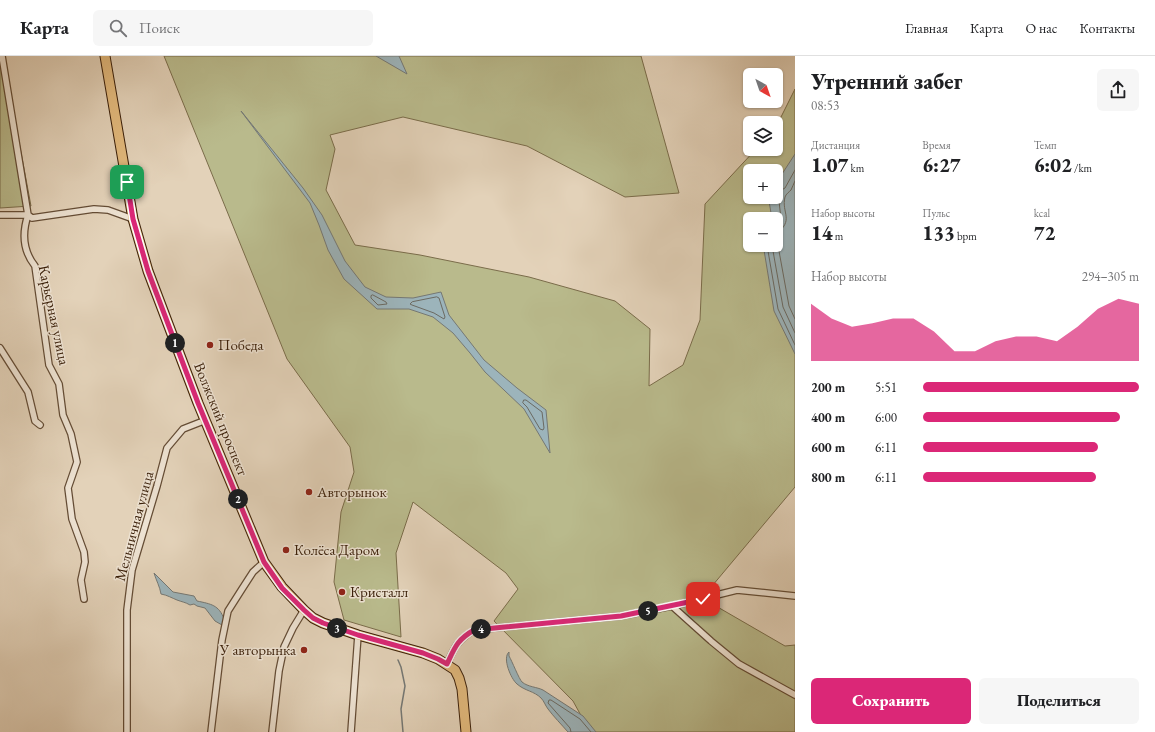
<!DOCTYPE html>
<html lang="ru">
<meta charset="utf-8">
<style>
body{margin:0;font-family:"EB Garamond",serif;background:#f6f6f6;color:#202124;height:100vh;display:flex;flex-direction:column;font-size:15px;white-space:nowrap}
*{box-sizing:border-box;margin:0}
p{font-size:13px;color:#757577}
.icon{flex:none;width:22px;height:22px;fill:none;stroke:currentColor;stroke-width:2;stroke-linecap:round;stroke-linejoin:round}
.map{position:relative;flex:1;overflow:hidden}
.details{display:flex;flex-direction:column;background:#fff;width:360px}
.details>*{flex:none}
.needle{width:26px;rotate:140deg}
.fabs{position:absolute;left:743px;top:12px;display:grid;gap:8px}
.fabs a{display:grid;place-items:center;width:40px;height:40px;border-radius:6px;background:#fff;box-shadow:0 1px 3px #0004;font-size:20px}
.pin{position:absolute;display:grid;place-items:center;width:34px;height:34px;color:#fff;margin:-17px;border-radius:8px;box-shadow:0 2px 6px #0006}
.km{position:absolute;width:20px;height:20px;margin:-10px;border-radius:50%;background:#222;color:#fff;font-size:11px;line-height:20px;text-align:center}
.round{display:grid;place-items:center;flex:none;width:42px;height:42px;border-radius:6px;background:#f6f6f6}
.summary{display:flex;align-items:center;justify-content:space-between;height:68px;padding:0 16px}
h1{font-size:22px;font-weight:800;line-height:30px}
.stats{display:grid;grid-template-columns:repeat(3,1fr);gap:6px;height:68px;padding:4px 16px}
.stats div{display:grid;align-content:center}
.stats b{font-size:20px;font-weight:800}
.stats small{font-size:11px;font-weight:400}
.stats p{font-size:11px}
.chart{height:112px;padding:8px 16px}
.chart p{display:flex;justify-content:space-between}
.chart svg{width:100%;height:72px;margin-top:4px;fill:#db2777;opacity:.7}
.primary-button{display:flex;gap:8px;margin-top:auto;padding:8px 16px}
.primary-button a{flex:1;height:46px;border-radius:6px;background:#db2777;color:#fff;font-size:16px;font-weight:800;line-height:46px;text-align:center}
.primary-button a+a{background:#f6f6f6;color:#202124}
ul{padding:0 16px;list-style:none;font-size:13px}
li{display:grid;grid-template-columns:64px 48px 1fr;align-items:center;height:30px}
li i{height:10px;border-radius:5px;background:#db2777}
header{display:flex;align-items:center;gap:24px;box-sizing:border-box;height:56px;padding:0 20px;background:#fff;border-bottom:1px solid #e0e0e0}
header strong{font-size:19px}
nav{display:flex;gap:22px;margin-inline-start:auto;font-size:14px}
.search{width:280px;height:36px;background:#f6f6f6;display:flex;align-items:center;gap:10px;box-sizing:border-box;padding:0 14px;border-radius:6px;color:#757577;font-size:15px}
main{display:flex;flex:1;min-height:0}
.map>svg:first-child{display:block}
.green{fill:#b9ba8c;stroke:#7a6c4a;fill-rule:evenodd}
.water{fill:#9cb4bb;stroke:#757874}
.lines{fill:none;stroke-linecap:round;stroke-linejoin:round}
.shore{stroke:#6b6a62;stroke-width:1}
.stream{stroke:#757874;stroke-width:1.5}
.minor-casing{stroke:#644c35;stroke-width:8}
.primary-casing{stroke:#3a1f09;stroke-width:11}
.minor{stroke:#ede2d2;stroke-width:5.5}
.primary{stroke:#e2b97c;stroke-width:9}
.route-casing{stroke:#fff;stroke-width:8}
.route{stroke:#db2777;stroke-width:5}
.poi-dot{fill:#8f2418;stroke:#ede2d2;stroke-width:1.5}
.labels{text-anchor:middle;stroke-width:3;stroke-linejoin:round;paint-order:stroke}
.street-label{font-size:15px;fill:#3a1f09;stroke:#ede2d2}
.poi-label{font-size:15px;fill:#3a1f09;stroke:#ede2d2;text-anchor:start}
</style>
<header>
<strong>Карта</strong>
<div class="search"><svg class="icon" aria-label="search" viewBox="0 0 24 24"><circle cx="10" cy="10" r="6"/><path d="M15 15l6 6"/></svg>Поиск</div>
<nav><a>Главная</a><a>Карта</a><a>О нас</a><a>Контакты</a></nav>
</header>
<main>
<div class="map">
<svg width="795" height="676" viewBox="0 0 795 676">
<rect width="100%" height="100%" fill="#e3d2b9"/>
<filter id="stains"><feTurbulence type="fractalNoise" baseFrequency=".005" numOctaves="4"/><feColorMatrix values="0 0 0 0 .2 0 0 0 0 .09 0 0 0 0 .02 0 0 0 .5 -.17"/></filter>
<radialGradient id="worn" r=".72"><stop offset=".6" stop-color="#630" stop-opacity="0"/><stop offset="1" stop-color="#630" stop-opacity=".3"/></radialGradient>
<path class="green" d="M 0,0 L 3,0 L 31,150 L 0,152 Z
M 164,0 L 641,0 L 679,137 L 625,141 L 527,90 L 403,61 L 330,79 L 335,93 L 326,134 L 355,189 L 420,199 L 529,221 L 615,245 L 650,273 L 649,330 L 683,309 L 700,264 L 705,148 L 756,93 L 776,93 L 776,71 L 795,33 L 795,431 L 702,542 L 785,590 L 795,589 L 795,676 L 590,676 L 573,645 L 494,565 L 518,533 L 506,517 L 413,446 L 396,497 L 401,581 L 344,564 L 334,526 L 341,456 L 354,416 L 350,391 L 287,303 ZM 750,115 L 776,115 L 776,141 L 750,141 ZM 750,163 L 776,163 L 776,189 L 750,189 Z"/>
<path class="water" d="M 376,0 L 399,0 L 407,18 Z
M 241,55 L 303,132 L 322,159 L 345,205 L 365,231 L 386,241 L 413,242 L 441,236 L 449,259 L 484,304 L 517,332 L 546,354 L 550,397 L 524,353 L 485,316 L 470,297 L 453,277 L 433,261 L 409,253 L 377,253 L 344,223 L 328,194 L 319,169 L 310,147 Z
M 795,98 L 795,298 L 774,255 L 764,194 L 765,189 L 776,189 L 776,163 L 772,163 L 769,145 L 771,141 L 776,141 L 776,130 L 782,118 Z
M 154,517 L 173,536 L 194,540 L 197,545 C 211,548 219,549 224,563 L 222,569 L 215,565 L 205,552 L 197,550 L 194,548 L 190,549 C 185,546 182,546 177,544 C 172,542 167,539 161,538 C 160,531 156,524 154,517 Z
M 509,596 L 509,600 C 512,605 519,623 522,626 C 528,631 537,631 543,634 L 583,660 L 596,676 L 568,676 C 561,668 554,661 548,653 C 545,649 544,645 541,642 C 534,635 525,635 517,628 C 511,623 502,602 509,596 Z"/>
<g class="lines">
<path class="shore" d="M 776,170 L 779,167 L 781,163 L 778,136 L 785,132 L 795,114
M 776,178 C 795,164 781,157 785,141 C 786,138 789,136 791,134 C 792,131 794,128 795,125
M 776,179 L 780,187 L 779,195 L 789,250 L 795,263
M 769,189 L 768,195 L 778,253 L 795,289
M 774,189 L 773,195 L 783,251 L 795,277
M 373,239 L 386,246 L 387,248 L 378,249 L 371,242 L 371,240 Z
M 437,241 L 439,242 L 445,261 L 444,263 L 434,257 L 412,249 L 410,248 L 412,246 Z
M 524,344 L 526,344 L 542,356 L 544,372 L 543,374 L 540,373 L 527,351 L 523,347 Z
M 571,676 L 570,672 L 548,647 L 549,644 L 551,644 L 580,663 L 591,676"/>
<path class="stream" d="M 398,604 L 401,611 L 405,630 L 401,653 L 403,676"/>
<defs>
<path id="minor" d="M 2,0 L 28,159 C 22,177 23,195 35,210 L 49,309 L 59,328 L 63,359 L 71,378 L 77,406 L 68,432 L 72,463 L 84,496 L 85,506 L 81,524 L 84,543
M 0,159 L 28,159 L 32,162 L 94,153 L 108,154 L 133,163
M 0,292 L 28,336 L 35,365 L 40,369
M 672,550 L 711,585 L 739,608 L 795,639
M 447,608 C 455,590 457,585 474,574 L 621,560 L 672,550 L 737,534 L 795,540
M 127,676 L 127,554 L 132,514 L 157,430 L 167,392 L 183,373 L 206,364
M 211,676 L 222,584 L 228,555 L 242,533 L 253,516 L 264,506
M 272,676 L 279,615 L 284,591 L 293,572 L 304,554
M 351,676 L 358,579"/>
<path id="primary" d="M 105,0 L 133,163 L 148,215 L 198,347 L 264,506 L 282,531 L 304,554 L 313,562 L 323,567 L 358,579 L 423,597 L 438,603 L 455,614 L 459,622 L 462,633 L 466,676"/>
</defs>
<use href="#minor" class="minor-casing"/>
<use href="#primary" class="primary-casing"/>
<use href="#minor" class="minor"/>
<use href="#primary" class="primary"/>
</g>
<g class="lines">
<defs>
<path id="route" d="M 127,126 L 133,163 L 148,215 L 198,347 L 264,506 L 282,532 L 304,554 L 313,562 L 323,567 L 358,579 L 423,597 L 438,603 L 447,608 C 455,591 457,584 474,574 L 621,560 L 703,543"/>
</defs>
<use href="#route" class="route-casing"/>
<use href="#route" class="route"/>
</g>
<g class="poi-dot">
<circle cx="210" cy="289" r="4"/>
<circle cx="309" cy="436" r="4"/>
<circle cx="286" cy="494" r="4"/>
<circle cx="342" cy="536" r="4"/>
<circle cx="304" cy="594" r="4"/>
</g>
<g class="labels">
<g class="street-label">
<text transform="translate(54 259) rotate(78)" y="5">Карьерная улица</text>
<text transform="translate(221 363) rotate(68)" y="5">Волжский проспект</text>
<text transform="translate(134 470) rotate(-75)" y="5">Мельничная улица</text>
</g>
<g class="poi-label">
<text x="218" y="294">Победа</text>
<text x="317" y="441">Авторынок</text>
<text x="294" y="499">Колёса Даром</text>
<text x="350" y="541">Кристалл</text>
<text x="296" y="599" text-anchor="end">У авторынка</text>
</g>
</g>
<rect width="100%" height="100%" filter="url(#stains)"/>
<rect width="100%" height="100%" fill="url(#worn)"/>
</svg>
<div class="fabs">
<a><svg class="needle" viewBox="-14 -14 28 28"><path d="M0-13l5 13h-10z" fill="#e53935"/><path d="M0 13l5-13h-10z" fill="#757577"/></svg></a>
<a><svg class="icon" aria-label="layers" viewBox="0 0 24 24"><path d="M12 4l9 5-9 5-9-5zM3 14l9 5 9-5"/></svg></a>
<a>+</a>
<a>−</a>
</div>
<div class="pin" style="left:127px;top:126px;background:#1e9e55"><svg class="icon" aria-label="arrive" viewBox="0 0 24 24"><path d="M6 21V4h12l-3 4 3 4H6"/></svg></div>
<div class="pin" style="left:703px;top:543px;background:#d93025"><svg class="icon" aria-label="check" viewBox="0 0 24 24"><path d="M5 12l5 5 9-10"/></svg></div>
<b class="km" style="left:175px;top:287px">1</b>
<b class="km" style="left:238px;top:443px">2</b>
<b class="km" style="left:337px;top:572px">3</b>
<b class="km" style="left:481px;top:573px">4</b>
<b class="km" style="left:648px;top:555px">5</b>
</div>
<section class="details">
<div class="summary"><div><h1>Утренний забег</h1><p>08:53</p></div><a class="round"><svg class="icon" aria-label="share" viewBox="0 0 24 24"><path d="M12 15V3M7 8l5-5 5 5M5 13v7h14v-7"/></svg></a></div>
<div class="stats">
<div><p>Дистанция</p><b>1.07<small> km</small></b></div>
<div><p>Время</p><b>6:27</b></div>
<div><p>Темп</p><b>6:02<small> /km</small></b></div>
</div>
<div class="stats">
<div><p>Набор высоты</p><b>14<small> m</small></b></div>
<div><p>Пульс</p><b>133<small> bpm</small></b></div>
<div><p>kcal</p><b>72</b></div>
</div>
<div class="chart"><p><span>Набор высоты</span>294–305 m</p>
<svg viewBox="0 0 160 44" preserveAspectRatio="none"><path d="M0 44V9L10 18L20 23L30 21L40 18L50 18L60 26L70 38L80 38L90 32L100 29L110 29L120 32L130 23L140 12L150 6L160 9V44z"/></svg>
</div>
<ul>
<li><b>200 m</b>5:51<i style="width:100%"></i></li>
<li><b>400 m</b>6:00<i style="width:91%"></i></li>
<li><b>600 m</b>6:11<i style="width:81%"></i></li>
<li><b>800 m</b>6:11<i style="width:80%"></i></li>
</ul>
<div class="primary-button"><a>Сохранить</a><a>Поделиться</a></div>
</section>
</main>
